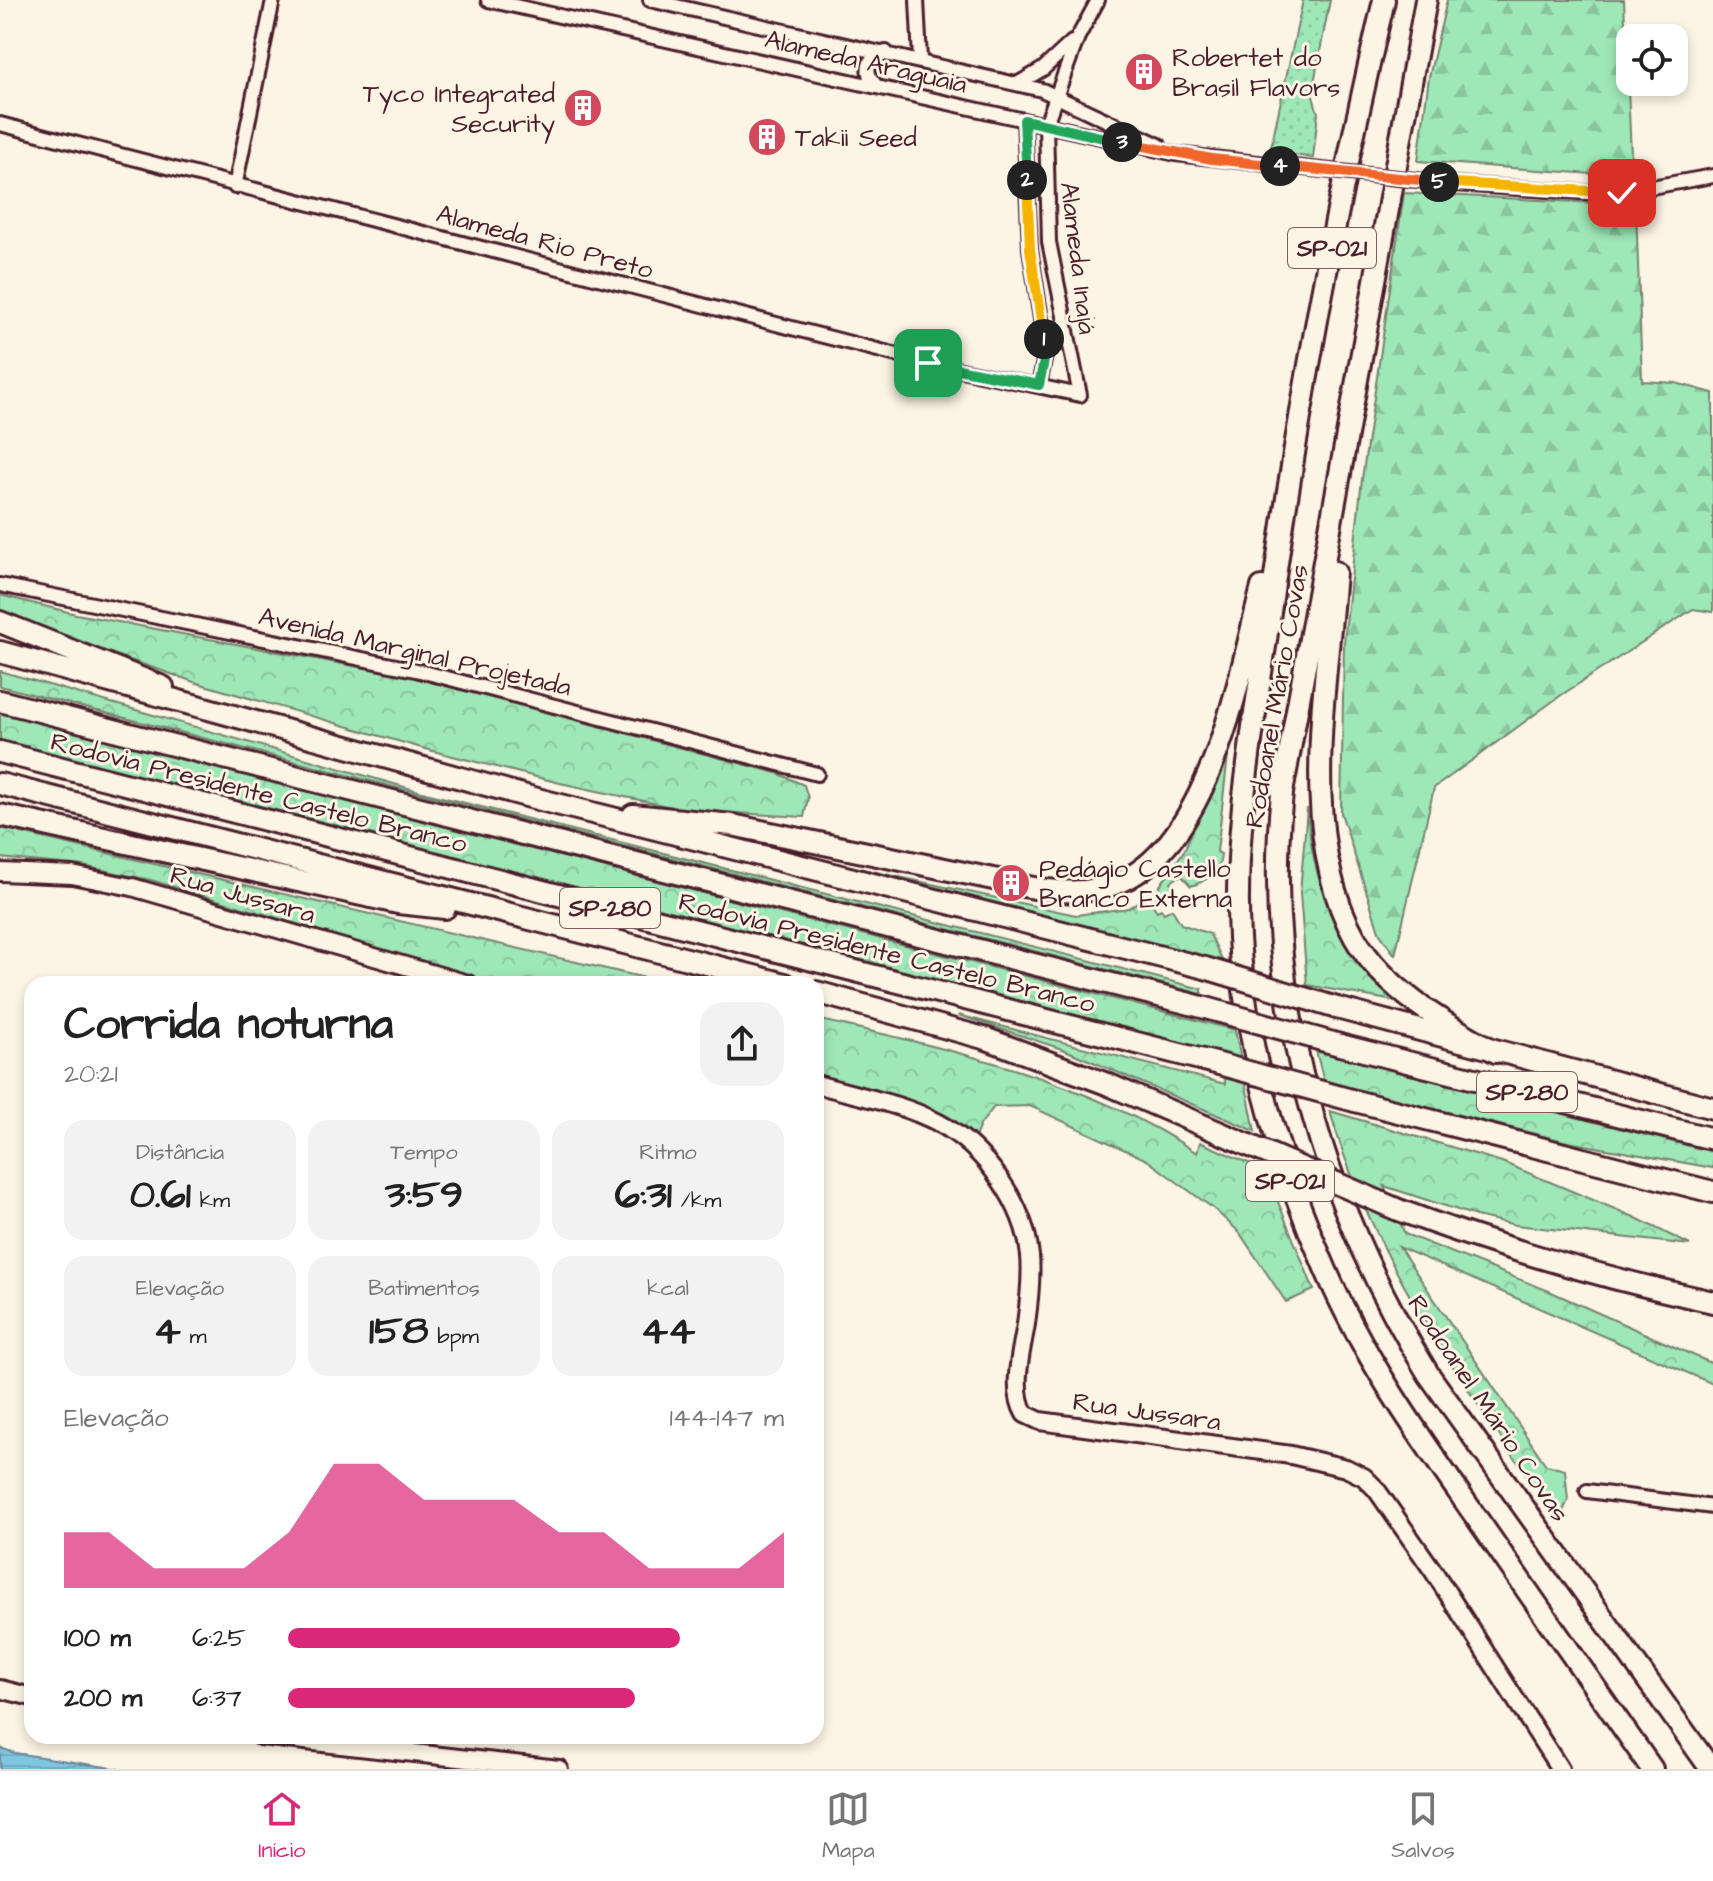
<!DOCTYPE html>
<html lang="pt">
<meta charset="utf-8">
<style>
body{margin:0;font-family:"Architects Daughter",sans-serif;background:#f2f2f2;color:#222;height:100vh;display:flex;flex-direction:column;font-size:30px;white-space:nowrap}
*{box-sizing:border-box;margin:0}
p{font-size:26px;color:#767676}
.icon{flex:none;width:44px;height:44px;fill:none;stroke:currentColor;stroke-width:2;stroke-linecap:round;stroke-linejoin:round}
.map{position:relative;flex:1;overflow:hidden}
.sheet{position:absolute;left:24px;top:976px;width:800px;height:768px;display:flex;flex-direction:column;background:#fff;border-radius:24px;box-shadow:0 4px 12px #0003}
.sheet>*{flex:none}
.buttons{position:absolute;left:1616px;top:24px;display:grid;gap:16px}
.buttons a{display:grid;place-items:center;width:72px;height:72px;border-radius:16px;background:#fff;box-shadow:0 4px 12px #0003;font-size:40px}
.pin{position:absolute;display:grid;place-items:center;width:68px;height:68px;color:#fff;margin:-34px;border-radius:16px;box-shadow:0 4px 12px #0006}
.km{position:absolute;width:40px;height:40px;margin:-20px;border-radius:50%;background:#222;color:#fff;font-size:22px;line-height:40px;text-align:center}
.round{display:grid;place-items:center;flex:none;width:84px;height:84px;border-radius:24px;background:#f2f2f2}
.head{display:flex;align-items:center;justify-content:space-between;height:136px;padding:0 40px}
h1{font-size:44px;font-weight:800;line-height:60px}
.metrics{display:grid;grid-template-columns:repeat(3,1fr);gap:12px;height:136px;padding:8px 40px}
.metrics div{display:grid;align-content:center;border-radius:20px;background:#f2f2f2;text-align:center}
.metrics b{font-size:40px;font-weight:800}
.metrics small{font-size:22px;font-weight:400}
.metrics p{font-size:22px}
.chart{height:224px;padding:16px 40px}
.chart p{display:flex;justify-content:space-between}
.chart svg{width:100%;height:144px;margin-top:8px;fill:#db2777;opacity:.7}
ul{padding:0 40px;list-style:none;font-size:26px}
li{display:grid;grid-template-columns:128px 96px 1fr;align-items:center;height:60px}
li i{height:20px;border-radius:10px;background:#db2777}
.tabs{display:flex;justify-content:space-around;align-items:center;height:112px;border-top:2px solid #e0e0e0;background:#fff;font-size:22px;color:#767676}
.tabs a{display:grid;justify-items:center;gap:4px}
.tabs .current{color:#db2777}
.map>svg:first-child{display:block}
.grass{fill:url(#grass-dots);stroke:#748370;stroke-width:2}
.forest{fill:url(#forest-firs);stroke:#748370;stroke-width:2}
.park{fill:url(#park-crowns);stroke:#748370;stroke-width:2}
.water{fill:url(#water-rules);stroke:#6a8498;stroke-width:2}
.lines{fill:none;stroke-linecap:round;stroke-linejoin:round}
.minor-casing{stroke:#4a1f2b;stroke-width:18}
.major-casing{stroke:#4a1f2b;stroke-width:22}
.highway-casing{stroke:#4a1f2b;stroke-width:26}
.minor{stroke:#fcf5e5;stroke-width:12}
.major{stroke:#fcf5e5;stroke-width:16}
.highway{stroke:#fcf5e5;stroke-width:20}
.minor-bridge-casing{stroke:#4a1f2b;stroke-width:18;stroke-linecap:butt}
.highway-bridge-casing{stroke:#4a1f2b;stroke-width:26;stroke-linecap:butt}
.minor-bridge{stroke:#fcf5e5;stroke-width:12}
.highway-bridge{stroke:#fcf5e5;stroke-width:20}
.split-1-casing{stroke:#fff;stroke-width:16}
.split-2-casing{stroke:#fff;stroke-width:16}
.split-3-casing{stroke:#fff;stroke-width:16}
.split-4-casing{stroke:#fff;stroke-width:16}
.split-5-casing{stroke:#fff;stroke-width:16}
.split-6-casing{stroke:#fff;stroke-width:16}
.split-1{stroke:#22a559;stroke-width:10}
.split-2{stroke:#f5b400;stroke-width:10}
.split-3{stroke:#22a559;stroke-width:10}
.split-4{stroke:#f0652b;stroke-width:10}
.split-5{stroke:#f0652b;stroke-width:10}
.split-6{stroke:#f5b400;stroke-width:10}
.labels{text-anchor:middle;stroke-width:6;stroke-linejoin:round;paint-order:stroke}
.shield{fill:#fcf5e5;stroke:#7f5f63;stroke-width:2}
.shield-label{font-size:24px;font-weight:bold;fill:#4a1f2b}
.poi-label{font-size:26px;fill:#4a1f2b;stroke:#fcf5e5;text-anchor:start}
.street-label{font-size:26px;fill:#4a1f2b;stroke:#fcf5e5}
</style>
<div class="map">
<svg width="1713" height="1769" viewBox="0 0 1713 1769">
<defs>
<pattern id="grass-dots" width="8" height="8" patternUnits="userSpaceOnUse" patternTransform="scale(2)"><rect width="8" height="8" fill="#9ee7b6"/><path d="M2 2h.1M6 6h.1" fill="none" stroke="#8ac69d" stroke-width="1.8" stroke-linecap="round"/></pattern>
<pattern id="forest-firs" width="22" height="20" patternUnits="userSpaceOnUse" patternTransform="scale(2)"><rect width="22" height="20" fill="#9ee7b6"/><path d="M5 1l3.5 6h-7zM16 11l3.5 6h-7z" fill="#8ac69d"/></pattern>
<pattern id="park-crowns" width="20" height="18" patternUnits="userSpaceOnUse" patternTransform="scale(2)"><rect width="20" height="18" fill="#9ee7b6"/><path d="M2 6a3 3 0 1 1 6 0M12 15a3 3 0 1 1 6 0" fill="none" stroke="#8ac69d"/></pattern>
<pattern id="water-rules" width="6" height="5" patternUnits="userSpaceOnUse" patternTransform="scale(2)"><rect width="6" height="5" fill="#7fc7e0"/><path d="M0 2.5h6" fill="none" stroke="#6faac0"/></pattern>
</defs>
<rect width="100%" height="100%" fill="#fcf5e5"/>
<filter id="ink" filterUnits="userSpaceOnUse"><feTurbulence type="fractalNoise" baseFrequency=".0125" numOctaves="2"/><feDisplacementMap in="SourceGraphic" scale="16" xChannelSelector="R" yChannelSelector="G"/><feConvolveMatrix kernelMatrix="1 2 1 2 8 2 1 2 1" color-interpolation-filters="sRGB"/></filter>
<g filter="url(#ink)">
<path class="grass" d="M 1303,0 L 1330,0 L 1312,93 L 1318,113 L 1313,158 L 1270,151 Z"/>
<path class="forest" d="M 1447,0 L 1624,0 L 1632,177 L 1418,161 L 1429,77 Z
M 1404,193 L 1636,205 L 1642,381 L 1676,383 L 1713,393 L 1713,612 L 1693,609 L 1560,696 L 1434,788 L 1395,955 L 1380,934 L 1341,813 L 1344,642 L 1362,479 Z"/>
<path class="park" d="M 0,595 L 76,614 L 412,677 L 777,773 L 804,785 L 808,798 L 804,817 L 686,810 L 560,783 L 425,749 L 194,682 L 0,615 Z
M 0,671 L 422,792 L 1202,989 L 1202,994 L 0,686 Z
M 0,712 L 1235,1030 L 1255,1131 L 1065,1050 L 958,1015 L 1225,1084 L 1224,1056 L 0,741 Z
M 1230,738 L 1217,852 L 1221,854 C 1221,871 1207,881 1191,886 L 1181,875 L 1171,882 L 1175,891 L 1150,901 L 1157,911 L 1161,909 L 1164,913 L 1172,909 L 1181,924 L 1210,934 L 1224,964 L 811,858 L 1076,915 L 1128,908 L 1157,890 L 1185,849 Z
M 1307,808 C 1312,885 1339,951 1399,1002 L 1307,985 L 1300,893 Z
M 0,828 L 671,984 L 496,984 L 151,880 L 83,866 L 0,858 Z
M 816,1019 C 946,1048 1084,1078 1197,1153 L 1200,1142 L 1265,1170 L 1314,1290 L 1286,1302 L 1239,1232 L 1214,1209 L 1147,1160 L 1030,1106 L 994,1107 L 980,1125 L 973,1142 L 816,1077 Z
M 1316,1051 L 1713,1152 L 1713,1168 L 1568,1142 L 1324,1082 Z
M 1330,1111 L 1502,1162 L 1634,1217 L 1690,1245 L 1516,1225 L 1476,1216 L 1384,1186 L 1405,1234 L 1549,1291 L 1713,1364 L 1713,1384 L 1399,1247 L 1546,1465 L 1565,1470 L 1568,1500 L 1559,1521 C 1470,1394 1372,1262 1330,1111 Z"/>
<path class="water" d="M 0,1748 L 15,1753 L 119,1769 L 0,1769 Z"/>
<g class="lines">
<defs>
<path id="minor" d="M 488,0 L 1176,154 L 1303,168
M 650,0 L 1042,90 L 1159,145
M 917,0 L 920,60
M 1017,84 L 1043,69 L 1072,42
M 877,86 C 867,77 865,66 875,55 L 886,52
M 1024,120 L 1030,249 L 1046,351 L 1039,385
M 0,124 L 928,363 L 1080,395 L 1049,242 L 1046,124 L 1078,37 L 1098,0
M 1454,184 L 1612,194 L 1713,176
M 235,187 L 273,0
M 0,585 L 416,670 L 817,774
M 1587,1491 L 1713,1507"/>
<path id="major" d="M 0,872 L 72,875 L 132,887 L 468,984
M 816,1084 C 857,1096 901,1103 939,1123 C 985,1148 1025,1204 1030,1256 C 1032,1278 1029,1302 1026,1324 C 1022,1350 1010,1389 1025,1414 L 1040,1421 L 1291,1455 L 1346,1468 L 1364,1477 L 1376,1489 L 1434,1572 L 1560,1769
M 0,1689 L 32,1697
M 260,1736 L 559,1769"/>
<path id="highway" d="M 1384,0 C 1335,206 1297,417 1268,626 C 1253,730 1233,834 1239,938 C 1246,1053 1279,1163 1325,1268 C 1365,1362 1425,1444 1483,1527 C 1539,1608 1595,1688 1652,1769
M 1426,0 L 1282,793 C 1261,997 1322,1202 1429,1375 L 1711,1769
M 1335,572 C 1327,685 1297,836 1355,938 C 1385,990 1445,1024 1496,1052
M 0,622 L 163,687
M 0,652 L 541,800 L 1205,968
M 0,701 L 1206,1008
M 0,752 L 1219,1064
M 0,784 L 785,984
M 0,815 L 398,903 L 445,908
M 633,815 L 732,825 L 998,880
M 1023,886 C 1054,892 1089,896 1120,882 C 1212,841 1239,675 1262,587
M 816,992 L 987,1039 L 1107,1084 L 1246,1144
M 1337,1008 L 1713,1108
M 1340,1045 L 1713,1139
M 1355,1101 L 1713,1192
M 1396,1209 C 1499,1248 1605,1278 1713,1302"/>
</defs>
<use href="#minor" class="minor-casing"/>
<use href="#major" class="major-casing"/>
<use href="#highway" class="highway-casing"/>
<use href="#minor" class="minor"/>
<use href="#major" class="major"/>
<use href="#highway" class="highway"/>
<defs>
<path id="minor-bridge" d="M 1303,168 L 1454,184"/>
<path id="highway-bridge" d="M 1205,968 L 1337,1008
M 1206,1008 L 1340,1045
M 1219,1064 L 1355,1101
M 1246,1144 L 1396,1209"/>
</defs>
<use href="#minor-bridge" class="minor-bridge-casing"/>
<use href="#highway-bridge" class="highway-bridge-casing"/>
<use href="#minor-bridge" class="minor-bridge"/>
<use href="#highway-bridge" class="highway-bridge"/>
</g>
</g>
<g class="lines" filter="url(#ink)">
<defs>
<path id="split-1" d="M 928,363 L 1039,385 L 1046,351 L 1044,339"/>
<path id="split-2" d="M 1027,180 L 1030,249 L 1044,339"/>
<path id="split-3" d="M 1027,180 L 1024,120 L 1122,142"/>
<path id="split-4" d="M 1122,142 L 1212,159 L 1280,166"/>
<path id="split-5" d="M 1280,166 L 1439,182"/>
<path id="split-6" d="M 1439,182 L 1622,193"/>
</defs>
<use href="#split-1" class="split-1-casing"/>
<use href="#split-2" class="split-2-casing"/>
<use href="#split-3" class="split-3-casing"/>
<use href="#split-4" class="split-4-casing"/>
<use href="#split-5" class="split-5-casing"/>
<use href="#split-6" class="split-6-casing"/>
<use href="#split-1" class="split-1"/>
<use href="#split-2" class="split-2"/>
<use href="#split-3" class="split-3"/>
<use href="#split-4" class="split-4"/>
<use href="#split-5" class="split-5"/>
<use href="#split-6" class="split-6"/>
</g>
<defs>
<symbol id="building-disc" viewBox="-11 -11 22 22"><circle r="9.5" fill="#d1495b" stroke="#fcf5e5"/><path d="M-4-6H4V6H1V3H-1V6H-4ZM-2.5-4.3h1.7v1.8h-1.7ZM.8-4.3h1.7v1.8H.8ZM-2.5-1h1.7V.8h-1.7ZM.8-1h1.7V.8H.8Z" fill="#fff"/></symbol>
</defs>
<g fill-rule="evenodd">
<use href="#building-disc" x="1122" y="50" width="44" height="44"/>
<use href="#building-disc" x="561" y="86" width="44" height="44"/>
<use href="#building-disc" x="745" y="115" width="44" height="44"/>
<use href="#building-disc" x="989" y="861" width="44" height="44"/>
</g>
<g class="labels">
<g class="shield">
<rect x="1288" y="228" width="88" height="40" rx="6"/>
<rect x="560" y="888" width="100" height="40" rx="6"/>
<rect x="1477" y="1072" width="100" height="40" rx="6"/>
<rect x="1246" y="1161" width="88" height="40" rx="6"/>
</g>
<g class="shield-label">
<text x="1332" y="256">SP-021</text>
<text x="610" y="916">SP-280</text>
<text x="1527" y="1100">SP-280</text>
<text x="1290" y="1189">SP-021</text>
</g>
<g class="poi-label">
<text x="1172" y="66">Robertet do<tspan x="1172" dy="30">Brasil Flavors</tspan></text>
<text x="555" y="102" text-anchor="end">Tyco Integrated<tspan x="555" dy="30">Security</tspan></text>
<text x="795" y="146">Takii Seed</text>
<text x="1039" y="877">Pedágio Castello<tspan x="1039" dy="30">Branco Externa</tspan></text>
</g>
<g class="street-label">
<text transform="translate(866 61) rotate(13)" y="9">Alameda Araguaia</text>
<text transform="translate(545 241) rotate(15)" y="9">Alameda Rio Preto</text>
<text transform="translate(1079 258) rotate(83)" y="9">Alameda Inajá</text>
<text transform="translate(415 651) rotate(13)" y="9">Avenida Marginal Projetada</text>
<text transform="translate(1276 696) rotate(-80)" y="9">Rodoanel Mário Covas</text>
<text transform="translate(259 792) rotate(14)" y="9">Rodovia Presidente Castelo Branco</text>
<text transform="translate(243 894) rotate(16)" y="9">Rua Jussara</text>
<text transform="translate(887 952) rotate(14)" y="9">Rodovia Presidente Castelo Branco</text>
<text transform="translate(1489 1408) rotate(56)" y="9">Rodoanel Mário Covas</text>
<text transform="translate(1147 1411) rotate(8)" y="9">Rua Jussara</text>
</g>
</g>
</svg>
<div class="buttons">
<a><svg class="icon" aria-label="locate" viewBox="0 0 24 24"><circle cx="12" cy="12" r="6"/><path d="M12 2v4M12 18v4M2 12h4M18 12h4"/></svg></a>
</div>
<div class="pin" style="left:928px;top:363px;background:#1e9e55"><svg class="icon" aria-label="arrive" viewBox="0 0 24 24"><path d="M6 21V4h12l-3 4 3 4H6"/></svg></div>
<div class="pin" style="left:1622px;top:193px;background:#d93025"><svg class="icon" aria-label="check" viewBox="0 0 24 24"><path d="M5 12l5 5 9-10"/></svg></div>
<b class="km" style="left:1044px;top:339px">1</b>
<b class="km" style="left:1027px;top:180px">2</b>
<b class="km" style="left:1122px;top:142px">3</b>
<b class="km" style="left:1280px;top:166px">4</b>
<b class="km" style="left:1439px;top:182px">5</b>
<section class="sheet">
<div class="head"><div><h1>Corrida noturna</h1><p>20:21</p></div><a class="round"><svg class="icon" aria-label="share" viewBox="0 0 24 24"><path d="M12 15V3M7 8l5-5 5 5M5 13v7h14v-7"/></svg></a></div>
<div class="metrics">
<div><p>Distância</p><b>0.61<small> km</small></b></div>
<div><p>Tempo</p><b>3:59</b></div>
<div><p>Ritmo</p><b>6:31<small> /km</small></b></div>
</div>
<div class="metrics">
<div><p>Elevação</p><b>4<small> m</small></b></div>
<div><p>Batimentos</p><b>158<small> bpm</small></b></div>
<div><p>kcal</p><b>44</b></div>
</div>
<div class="chart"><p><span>Elevação</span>144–147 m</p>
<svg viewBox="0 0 160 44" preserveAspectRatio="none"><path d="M0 44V27L10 27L20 38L30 38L40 38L50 27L60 6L70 6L80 17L90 17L100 17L110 27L120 27L130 38L140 38L150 38L160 27V44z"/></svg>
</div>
<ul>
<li><b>100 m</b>6:25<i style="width:79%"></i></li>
<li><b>200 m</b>6:37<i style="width:70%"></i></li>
</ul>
</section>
</div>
<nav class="tabs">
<a class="current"><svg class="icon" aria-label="home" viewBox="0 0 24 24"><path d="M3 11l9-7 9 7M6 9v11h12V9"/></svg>Início</a>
<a><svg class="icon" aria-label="map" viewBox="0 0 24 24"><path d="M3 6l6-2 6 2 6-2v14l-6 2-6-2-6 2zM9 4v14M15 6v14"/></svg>Mapa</a>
<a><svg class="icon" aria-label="saved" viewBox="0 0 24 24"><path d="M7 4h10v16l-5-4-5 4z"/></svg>Salvos</a>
</nav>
